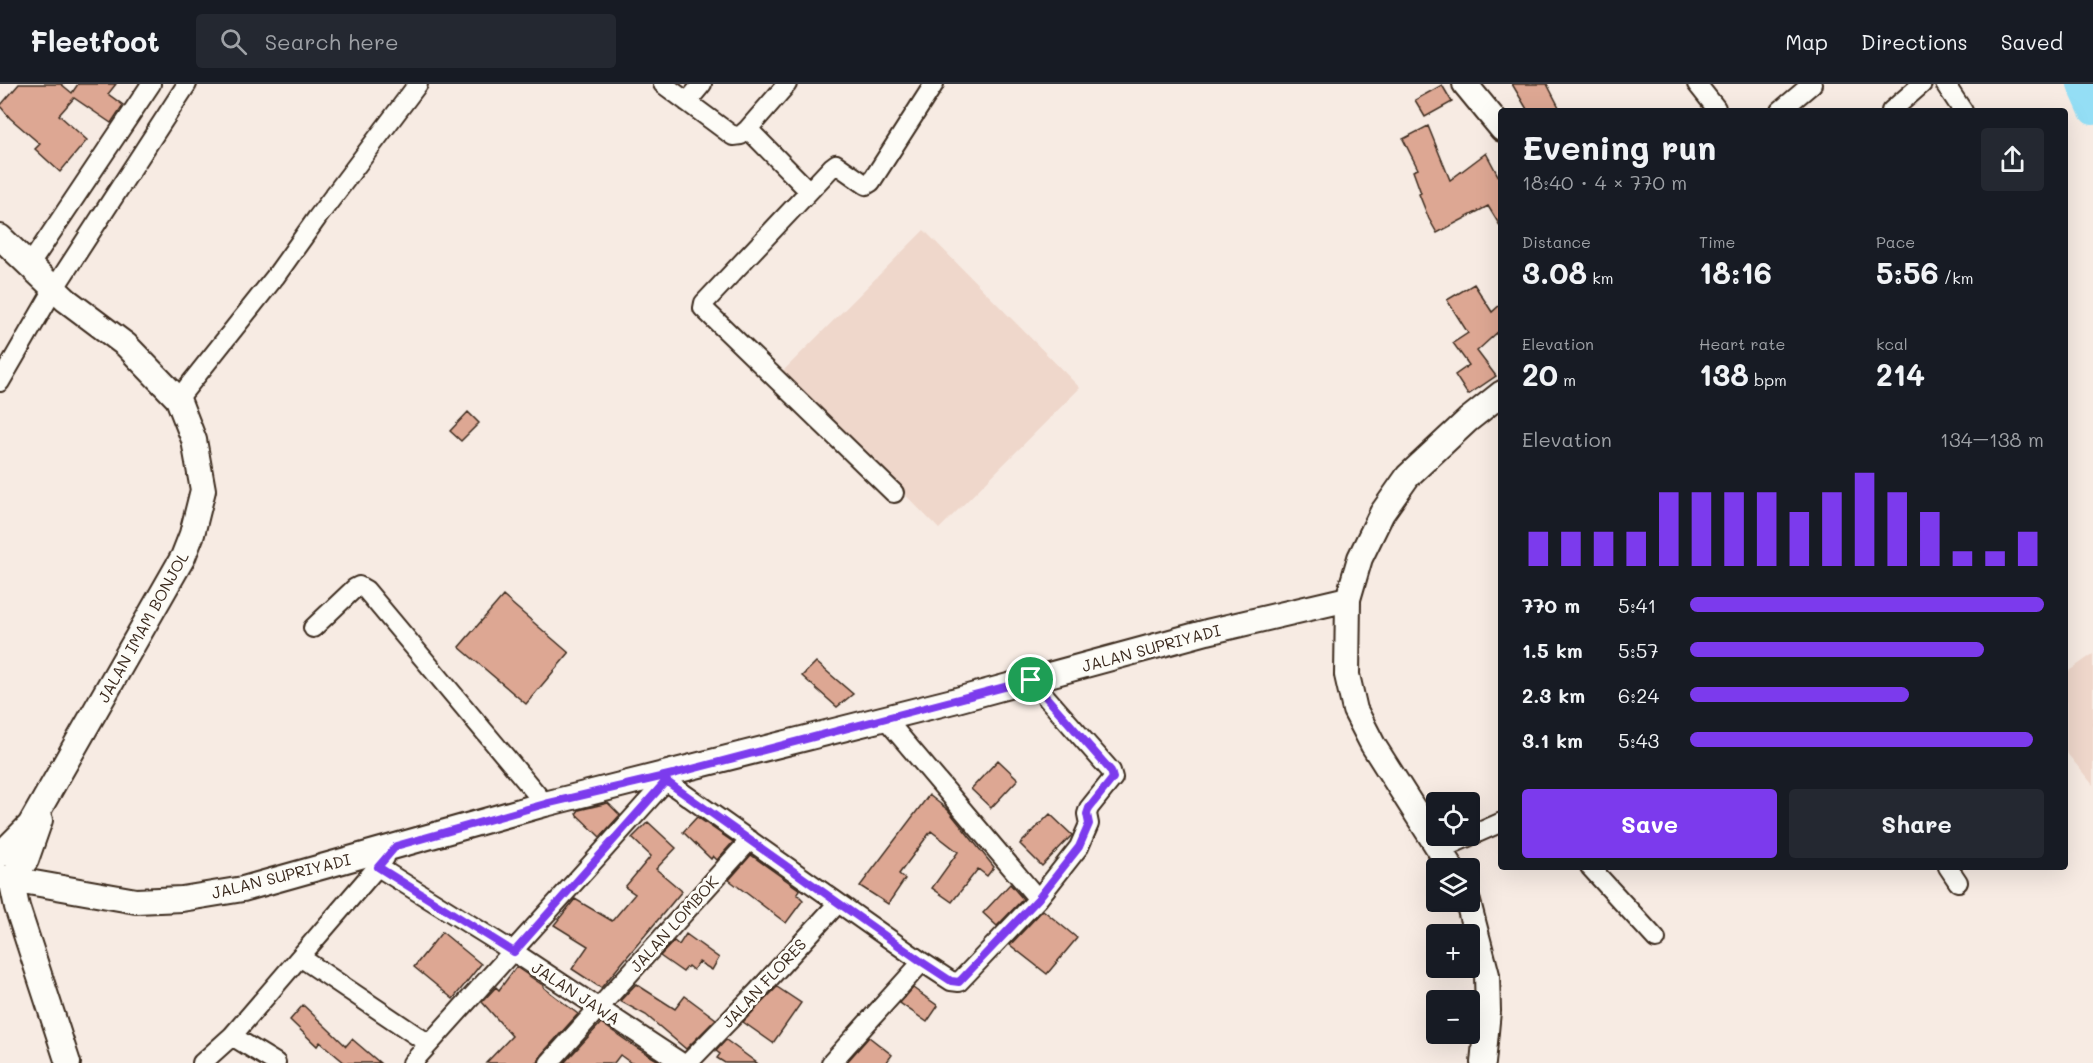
<!DOCTYPE html>
<meta charset="utf-8">
<style>
body{margin:0;font-family:Mali,sans-serif;background:#242831;color:#f1f3f6;height:100vh;display:flex;flex-direction:column;font-size:22px;white-space:nowrap}
*{box-sizing:border-box;margin:0}
p{font-size:20px;color:#9ea1a6}
.icon{flex:none;width:33px;height:33px;fill:none;stroke:currentColor;stroke-width:2;stroke-linecap:round;stroke-linejoin:round}
.map{position:relative;flex:1;overflow:hidden}
.details{position:absolute;left:1498px;top:24px;width:570px;height:762px;display:flex;flex-direction:column;background:#171b24;border-radius:6px;box-shadow:0 6px 24px #0002}
.details>*{flex:none}
.tools{position:absolute;left:1426px;top:708px;display:grid;gap:12px}
.tools a{display:grid;place-items:center;width:54px;height:54px;border-radius:6px;background:#171b24;box-shadow:0 6px 24px #0002;font-size:30px}
.pin{position:absolute;display:grid;place-items:center;width:51px;height:51px;color:#fff;margin:-26px;border:3px solid #fff;border-radius:50%;box-shadow:0 2px 6px #0007}
.round{display:grid;place-items:center;flex:none;width:63px;height:63px;border-radius:6px;background:#242831}
.head{display:flex;align-items:center;justify-content:space-between;height:102px;padding:0 24px}
h1{font-size:33px;font-weight:800;line-height:45px}
.figures{display:grid;grid-template-columns:repeat(3,1fr);gap:9px;height:102px;padding:6px 24px}
.figures div{display:grid;align-content:center}
.figures b{font-size:30px;font-weight:800}
.figures small{font-size:16px;font-weight:400}
.figures p{font-size:16px}
.chart{height:168px;padding:12px 24px}
.chart p{display:flex;justify-content:space-between}
.chart svg{width:100%;height:108px;margin-top:6px;stroke:#7c3aed;stroke-width:6}
.button{display:flex;gap:12px;margin-top:auto;padding:12px 24px}
.button a{flex:1;height:69px;border-radius:6px;background:#7c3aed;color:#fff;font-size:24px;font-weight:800;line-height:69px;text-align:center}
.button a+a{background:#242831;color:#f1f3f6}
ul{padding:0 24px;list-style:none;font-size:20px}
li{display:grid;grid-template-columns:96px 72px 1fr;align-items:center;height:45px}
li i{height:15px;border-radius:8px;background:#7c3aed}
header{display:flex;align-items:center;gap:36px;box-sizing:border-box;height:84px;padding:0 30px;background:#171b24;border-bottom:2px solid #363941}
header strong{font-size:28px}
nav{display:flex;gap:33px;margin-inline-start:auto;font-size:21px}
.search{width:420px;height:54px;background:#242831;display:flex;align-items:center;gap:15px;box-sizing:border-box;padding:0 21px;border-radius:6px;color:#9ea1a6;font-size:22px}
.map>svg:first-child{display:block}
.built{fill:#efd7cb}
.lines{fill:none;stroke-linecap:round;stroke-linejoin:round}
.river{stroke:#94def5;stroke-width:28}
.building{fill:#dda793;stroke:#3b2a1e;stroke-width:1.5}
.street-casing{stroke:#3b2a1e;stroke-width:22}
.secondary-casing{stroke:#3b2a1e;stroke-width:28}
.street{stroke:#fdfcf7;stroke-width:18}
.secondary{stroke:#fdfcf7;stroke-width:24}
.route-casing{stroke:#fff;stroke-width:12}
.route{stroke:#7c3aed;stroke-width:8}
.labels{text-anchor:middle;stroke-width:6;stroke-linejoin:round;paint-order:stroke}
.street-label{font-size:16px;fill:#3b2a1e;stroke:#fdfcf7}
</style>
<header>
<strong>Fleetfoot</strong>
<div class="search"><svg class="icon" aria-label="search" viewBox="0 0 24 24"><circle cx="10" cy="10" r="6"/><path d="M15 15l6 6"/></svg>Search here</div>
<nav><a>Map</a><a>Directions</a><a>Saved</a></nav>
</header>
<div class="map">
<svg width="2093" height="979" viewBox="0 0 2093 979">
<rect width="100%" height="100%" fill="#f7ebe3"/>
<filter id="ink" filterUnits="userSpaceOnUse"><feTurbulence type="fractalNoise" baseFrequency=".0167" numOctaves="2"/><feDisplacementMap in="SourceGraphic" scale="12" xChannelSelector="R" yChannelSelector="G"/><feConvolveMatrix kernelMatrix="1 2 1 2 8 2 1 2 1" color-interpolation-filters="sRGB"/></filter>
<g filter="url(#ink)">
<path class="built" d="M 924,146 L 1080,304 L 939,445 L 783,287 Z
M 2093,570 L 2093,701 L 2066,668 L 2066,589 Z"/>
<g class="lines">
<path class="river" d="M 2081,0 L 2093,27"/>
</g>
<path class="building" d="M 19,0 L 61,0 L 72,9 L 78,0 L 116,0 L 108,10 L 123,21 L 111,39 L 74,14 L 59,31 L 87,56 L 60,88 L 35,65 L 40,60 L 10,34 L 0,22 Z
M 1512,0 L 1547,0 L 1561,27 L 1528,27 Z
M 1442,1 L 1452,18 L 1425,33 L 1415,16 Z
M 1428,42 L 1450,96 L 1486,69 L 1502,99 L 1502,145 L 1488,122 L 1437,149 L 1429,135 L 1419,110 L 1421,109 L 1413,87 L 1418,85 L 1403,55 Z
M 1474,200 L 1492,228 L 1502,219 L 1501,245 L 1477,267 L 1496,292 L 1468,311 L 1455,291 L 1469,281 L 1453,259 L 1468,249 L 1447,216 Z
M 468,328 L 479,339 L 461,357 L 450,347 Z
M 503,512 L 569,569 L 526,620 L 459,563 Z
M 816,578 L 853,610 L 837,623 L 802,592 Z
M 998,676 L 1018,695 L 991,724 L 971,705 Z
M 929,711 L 948,726 L 994,783 L 987,792 L 978,785 L 952,818 L 932,804 L 958,768 L 931,747 L 899,790 L 905,795 L 888,820 L 860,802 Z
M 608,719 L 620,731 L 600,753 L 576,730 L 579,726 Z
M 1050,730 L 1072,751 L 1042,782 L 1020,760 Z
M 697,733 L 733,758 L 717,776 L 713,772 L 711,775 L 683,748 Z
M 648,738 L 676,764 L 656,785 L 682,807 L 601,904 L 572,885 L 588,862 L 554,841 L 575,815 L 612,837 L 635,810 L 625,803 L 651,772 L 632,754 Z
M 751,771 L 800,806 L 797,810 L 803,816 L 786,839 L 729,796 Z
M 1010,800 L 1023,815 L 997,842 L 983,829 Z
M 1043,826 L 1077,854 L 1047,890 L 1010,861 Z
M 442,848 L 481,880 L 453,915 L 414,883 Z
M 686,850 L 719,874 L 712,886 L 699,878 L 693,886 L 688,882 L 683,888 L 660,872 L 674,857 L 679,861 Z
M 516,883 L 544,902 L 543,903 L 578,930 L 541,971 L 538,979 L 486,979 L 512,952 L 482,918 L 496,903 L 499,906 Z
M 636,900 L 675,925 L 685,912 L 716,935 L 686,965 L 646,931 L 620,917 Z
M 777,903 L 801,919 L 773,959 L 743,938 Z
M 913,904 L 938,922 L 927,938 L 900,919 Z
M 303,921 L 346,962 L 352,955 L 380,979 L 345,979 L 320,958 L 317,962 L 290,936 Z
M 601,939 L 636,963 L 662,979 L 631,979 L 620,971 L 614,979 L 564,979 Z
M 869,953 L 892,971 L 886,979 L 846,979 Z
M 726,956 L 757,979 L 725,979 L 717,974 L 720,970 L 716,967 Z"/>
<g class="lines">
<defs>
<path id="street" d="M 663,0 L 733,52 L 741,51 L 748,45 L 787,0
M 1697,0 L 1716,24
M 1945,0 L 1963,27
M 687,18 L 702,0
M 1780,27 L 1812,0
M 1891,27 L 1922,0
M 748,45 L 809,107
M 29,182 L 151,0
M 0,298 L 54,205 L 187,0
M 178,315 L 275,193 L 317,134 L 418,0
M 894,409 L 703,224 L 704,219 L 832,83 L 836,80 L 866,101 L 871,98 L 934,0
M 313,544 L 355,504 L 359,502 L 366,506 L 545,720
M 884,633 L 1038,815
M 666,697 L 922,878 L 951,897 L 959,898 L 1038,815 L 1079,763 L 1089,740 L 1087,730 L 1089,724 L 1113,694 L 1111,687 L 1031,596
M 1441,765 L 1502,738
M 378,783 L 514,868 L 682,979
M 1590,783 L 1656,855
M 1948,783 L 1958,798
M 300,873 L 429,960
M 232,952 L 276,979
M 202,979 L 232,952 L 385,774
M 412,979 L 673,689
M 549,979 L 750,756
M 688,979 L 757,908 L 838,819
M 831,979 L 922,878"/>
<path id="secondary" d="M 1465,0 L 1502,45
M 0,153 L 66,216 L 126,261 L 178,315 L 194,356 L 203,406 L 192,450 L 183,473 L 30,741 L 0,771
M 1451,784 L 1373,661 L 1355,626 L 1347,591 L 1348,515 L 1360,474 L 1382,429 L 1408,392 L 1468,336 L 1502,309
M 0,793 L 136,817 L 182,815 L 243,805 L 545,720 L 957,616 L 1207,548 L 1348,515
M 11,795 L 17,823 L 68,979
M 11,795 L 26,776 L 40,736
M 1468,818 L 1487,891 L 1488,927 L 1483,979"/>
</defs>
<use href="#street" class="street-casing"/>
<use href="#secondary" class="secondary-casing"/>
<use href="#street" class="street"/>
<use href="#secondary" class="secondary"/>
</g>
</g>
<g class="lines" filter="url(#ink)">
<defs>
<path id="route" d="M 1031,596 L 1111,687 L 1113,694 L 1089,724 L 1087,730 L 1089,740 L 1079,763 L 1038,815 L 959,898 L 951,897 L 922,878 L 666,697 L 514,868 L 378,783 L 396,762 L 545,720 L 673,690 Z"/>
</defs>
<use href="#route" class="route-casing"/>
<use href="#route" class="route"/>
</g>
<g class="labels">
<g class="street-label">
<text transform="translate(143 543) rotate(-61)" y="6">JALAN IMAM BONJOL</text>
<text transform="translate(1151 564) rotate(-15)" y="6">JALAN SUPRIYADI</text>
<text transform="translate(281 792) rotate(-14)" y="6">JALAN SUPRIYADI</text>
<text transform="translate(674 840) rotate(-48)" y="6">JALAN LOMBOK</text>
<text transform="translate(764 899) rotate(-47)" y="6">JALAN FLORES</text>
<text transform="translate(576 909) rotate(33)" y="6">JALAN JAWA</text>
</g>
</g>
</svg>
<div class="tools">
<a><svg class="icon" aria-label="locate" viewBox="0 0 24 24"><circle cx="12" cy="12" r="6"/><path d="M12 2v4M12 18v4M2 12h4M18 12h4"/></svg></a>
<a><svg class="icon" aria-label="layers" viewBox="0 0 24 24"><path d="M12 4l9 5-9 5-9-5zM3 14l9 5 9-5"/></svg></a>
<a>+</a>
<a>−</a>
</div>
<div class="pin" style="left:1031px;top:596px;background:#1e9e55"><svg class="icon" aria-label="arrive" viewBox="0 0 24 24"><path d="M6 21V4h12l-3 4 3 4H6"/></svg></div>
<section class="details">
<div class="head"><div><h1>Evening run</h1><p>18:40 · 4 × 770 m</p></div><a class="round"><svg class="icon" aria-label="share" viewBox="0 0 24 24"><path d="M12 15V3M7 8l5-5 5 5M5 13v7h14v-7"/></svg></a></div>
<div class="figures">
<div><p>Distance</p><b>3.08<small> km</small></b></div>
<div><p>Time</p><b>18:16</b></div>
<div><p>Pace</p><b>5:56<small> /km</small></b></div>
</div>
<div class="figures">
<div><p>Elevation</p><b>20<small> m</small></b></div>
<div><p>Heart rate</p><b>138<small> bpm</small></b></div>
<div><p>kcal</p><b>214</b></div>
</div>
<div class="chart"><p><span>Elevation</span>134–138 m</p>
<svg viewBox="0 0 160 44" preserveAspectRatio="none"><path d="M5 44V30M15 44V30M25 44V30M35 44V30M45 44V14M55 44V14M65 44V14M75 44V14M85 44V22M95 44V14M105 44V6M115 44V14M125 44V22M135 44V38M145 44V38M155 44V30"/></svg>
</div>
<ul>
<li><b>770 m</b>5:41<i style="width:100%"></i></li>
<li><b>1.5 km</b>5:57<i style="width:83%"></i></li>
<li><b>2.3 km</b>6:24<i style="width:62%"></i></li>
<li><b>3.1 km</b>5:43<i style="width:97%"></i></li>
</ul>
<div class="button"><a>Save</a><a>Share</a></div>
</section>
</div>
